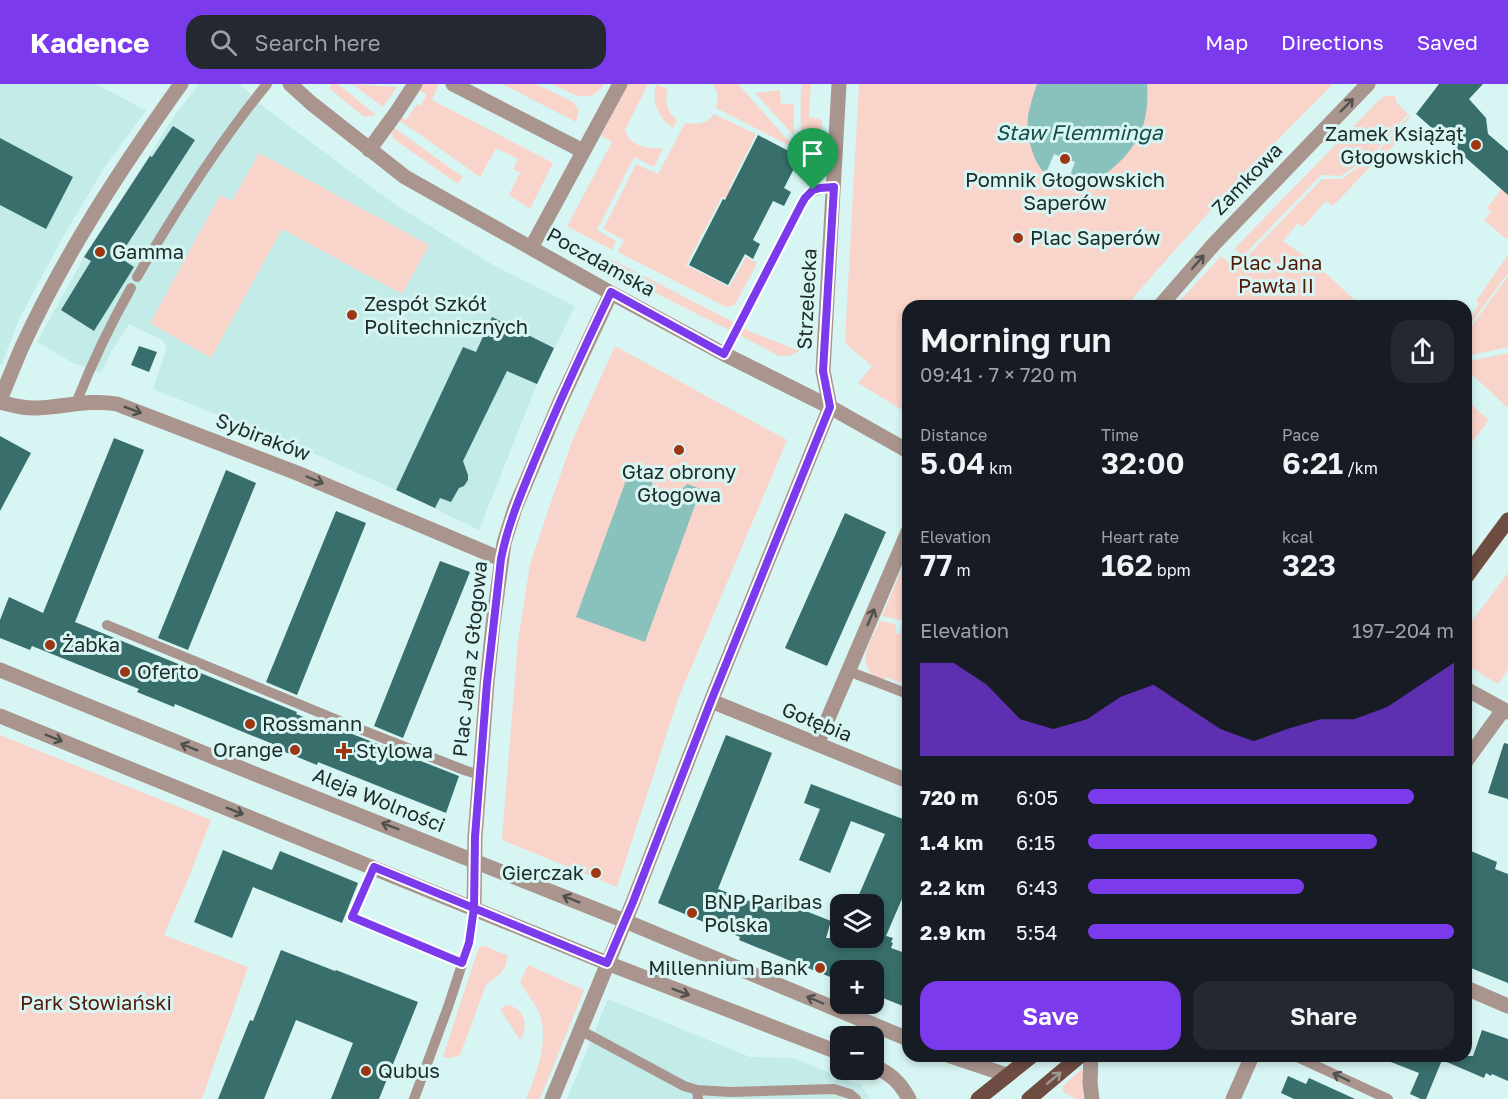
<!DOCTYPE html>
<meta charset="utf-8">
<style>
body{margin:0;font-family:"Golos Text",sans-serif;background:#242831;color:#f1f3f6;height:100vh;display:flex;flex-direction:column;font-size:22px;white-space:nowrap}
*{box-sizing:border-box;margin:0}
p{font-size:20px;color:#9ea1a6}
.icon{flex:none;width:33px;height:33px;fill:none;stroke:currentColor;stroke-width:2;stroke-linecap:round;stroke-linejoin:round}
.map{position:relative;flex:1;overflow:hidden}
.sheet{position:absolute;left:902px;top:216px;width:570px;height:762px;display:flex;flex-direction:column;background:#171b24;border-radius:18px;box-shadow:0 3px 9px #0003}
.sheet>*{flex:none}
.tools{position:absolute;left:830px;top:810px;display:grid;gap:12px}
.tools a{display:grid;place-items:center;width:54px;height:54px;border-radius:12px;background:#171b24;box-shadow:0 3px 9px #0003;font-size:30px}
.pin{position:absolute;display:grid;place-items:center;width:51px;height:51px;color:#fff;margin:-62px -26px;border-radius:50% 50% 50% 0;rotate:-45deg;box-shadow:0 0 6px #0007}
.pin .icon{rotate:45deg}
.round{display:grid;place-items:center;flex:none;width:63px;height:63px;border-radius:18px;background:#242831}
.summary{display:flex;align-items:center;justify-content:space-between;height:102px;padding:0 18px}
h1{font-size:33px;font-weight:600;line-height:45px}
.metrics{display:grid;grid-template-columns:repeat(3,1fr);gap:9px;height:102px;padding:6px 18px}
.metrics div{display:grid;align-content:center}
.metrics b{font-size:30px;font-weight:600}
.metrics small{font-size:16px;font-weight:400}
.metrics p{font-size:16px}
.chart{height:168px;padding:12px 18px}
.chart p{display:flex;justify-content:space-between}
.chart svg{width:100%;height:108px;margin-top:6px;fill:#7c3aed;opacity:.7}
.primary-button{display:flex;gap:12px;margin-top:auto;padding:12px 18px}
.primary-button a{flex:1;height:69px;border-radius:18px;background:#7c3aed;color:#fff;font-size:24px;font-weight:600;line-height:69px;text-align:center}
.primary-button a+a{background:#242831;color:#f1f3f6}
ul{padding:0 18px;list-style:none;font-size:20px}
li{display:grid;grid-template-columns:96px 72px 1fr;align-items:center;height:45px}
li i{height:15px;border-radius:8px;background:#7c3aed}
header{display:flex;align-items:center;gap:36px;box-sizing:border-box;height:84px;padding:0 30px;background:#7c3aed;color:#fff}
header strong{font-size:28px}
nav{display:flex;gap:33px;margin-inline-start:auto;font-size:21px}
.search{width:420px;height:54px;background:#242831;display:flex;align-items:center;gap:15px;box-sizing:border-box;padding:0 21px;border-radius:18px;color:#9ea1a6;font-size:22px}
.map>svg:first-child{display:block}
.built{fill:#c3ebe8}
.green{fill:#f9d4ca}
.water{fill:#89c2bd}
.pier{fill:#d7f6f3}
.building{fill:#386e6b}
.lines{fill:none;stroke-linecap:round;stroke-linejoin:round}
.service{stroke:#a9958e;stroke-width:10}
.minor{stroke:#a9958e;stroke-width:15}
.tertiary{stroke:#a9958e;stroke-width:15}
.primary{stroke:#6e4c41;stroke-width:15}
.oneway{stroke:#50514e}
.oneway2{stroke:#9d9891}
.route-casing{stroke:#fff;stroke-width:12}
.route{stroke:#7c3aed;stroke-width:8}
.poi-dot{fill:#9d3615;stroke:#d7f6f3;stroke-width:2}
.labels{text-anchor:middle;stroke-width:6;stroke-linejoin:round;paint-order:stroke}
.poi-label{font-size:20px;fill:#202c2b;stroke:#d7f6f3;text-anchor:start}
.street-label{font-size:20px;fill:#202c2b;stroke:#d7f6f3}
.park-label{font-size:20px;fill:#531a09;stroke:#d7f6f3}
.water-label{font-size:21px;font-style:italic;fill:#1a4c49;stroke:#d7f6f3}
</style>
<header>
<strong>Kadence</strong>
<div class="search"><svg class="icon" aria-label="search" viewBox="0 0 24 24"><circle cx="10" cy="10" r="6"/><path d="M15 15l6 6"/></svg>Search here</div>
<nav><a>Map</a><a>Directions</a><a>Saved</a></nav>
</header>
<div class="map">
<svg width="1508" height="1015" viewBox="0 0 1508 1015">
<rect width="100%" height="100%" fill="#d7f6f3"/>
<path class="built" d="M 0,0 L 96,0 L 143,25 L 147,25 L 104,84 L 63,153 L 19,235 L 2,280 L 0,280 Z
M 199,0 L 240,0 L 266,25 L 396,121 L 493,181 L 575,222 L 537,300 L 479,446 L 396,406 L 324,374 L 153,305 L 167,264 L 162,256 L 129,240 L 109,272 L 101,289 L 73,279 L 37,258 L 84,173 L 175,31 Z
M 608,915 L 750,973 L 793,974 L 861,1001 L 870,1015 L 567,1015 Z"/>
<path class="green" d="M 332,0 L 338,0 L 376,31 L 364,33 L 329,4 Z
M 352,0 L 397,3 L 383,23 Z
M 423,0 L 435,0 L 438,2 L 432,16 L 553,79 L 530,125 L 509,111 L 520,89 L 513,85 L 518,75 L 496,64 L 480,93 L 399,36 L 401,33 L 406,36 L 417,20 L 420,22 L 427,11 L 419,6 Z
M 502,0 L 536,0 L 573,18 L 579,27 L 576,38 Z
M 552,0 L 604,0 C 589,23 571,9 552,0 Z
M 628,0 L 648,0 L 625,46 C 630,63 648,65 663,64 L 654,83 L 634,73 L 597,146 L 616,157 L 612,166 L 567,142 L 612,58 L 601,52 Z
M 656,0 L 668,5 C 664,18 667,28 677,36 L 673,44 C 659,35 651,18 656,0 Z
M 713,0 L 738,0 L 796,65 L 716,24 L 718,11 Z
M 801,0 L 811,0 L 809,33 L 822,36 L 819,88 C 815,86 811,83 808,78 C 798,62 801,20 801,0 Z
M 859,0 L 1333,0 C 1261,71 1192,145 1126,222 L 908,222 L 907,329 L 858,299 L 872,282 L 849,263 L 845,257 Z
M 780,6 L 781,20 L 794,20 L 794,52 L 755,9 Z
M 1386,12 L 1395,12 L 1396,18 L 1408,30 L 1372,71 L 1344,90 L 1341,92 L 1321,91 L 1243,172 L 1234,165 L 1381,14 Z
M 714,30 L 756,50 L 729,104 L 733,106 L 728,115 L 722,113 L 686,181 L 729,203 L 746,173 L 757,179 L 735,221 L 726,223 L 618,168 L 624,156 L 603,145 L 636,80 L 658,90 L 685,39 C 697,40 706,41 714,30 Z
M 1410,31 L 1411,32 L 1399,47 L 1402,51 L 1376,82 L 1373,80 L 1333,122 L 1326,117 L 1303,143 L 1298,139 L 1283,157 L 1315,179 L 1361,222 L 1175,222 L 1221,172 L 1236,184 L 1322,95 L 1342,95 L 1374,72 Z
M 393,43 L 463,93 L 458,100 L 395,56 L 392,53 Z
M 259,69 L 429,161 L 402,210 L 282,145 L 211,274 L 150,239 L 220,111 L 232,117 Z
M 1502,105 L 1508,111 L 1508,153 L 1506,155 L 1484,136 L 1491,128 L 1487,124 Z
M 560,150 L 599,170 L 595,178 L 561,160 L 555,151 Z
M 1507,172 L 1508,173 L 1508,189 L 1466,246 L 1466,240 L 1479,220 L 1476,217 Z
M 611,175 L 733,238 L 729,246 L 606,184 Z
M 1508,192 L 1508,263 L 1466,272 L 1466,250 Z
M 744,244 L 751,248 L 800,267 L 789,272 L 779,272 L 741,252 Z
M 615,262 L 787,356 L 678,615 L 617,803 L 502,756 L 518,557 L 530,480 L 572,357 Z
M 1508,269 L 1508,324 L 1466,285 L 1466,278 Z
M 1466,316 L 1489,336 L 1466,366 Z
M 905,477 L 907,478 L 907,601 L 885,593 L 884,596 C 880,594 874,592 871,589 C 857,575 874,551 880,537 L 896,540 L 895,550 L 900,550 L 902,541 L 905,541 L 904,537 L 882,532 Z
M 1508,489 L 1508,585 L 1498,600 L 1472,584 L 1466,574 L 1466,545 Z
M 0,651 L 211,736 L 189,793 L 164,851 L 248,883 L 202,1015 L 0,1015 Z
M 481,862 L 485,862 L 508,872 L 505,883 L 499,891 L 486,901 L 460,971 L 450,974 L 443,973 L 478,865 Z
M 528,881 L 584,906 L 540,1015 L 526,1015 C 536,990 549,959 540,931 C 535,919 526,909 520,898 Z
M 506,921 C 524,923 530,942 520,956 L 500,925 Z
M 1085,986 L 1083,1002 L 1084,1015 L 1076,1015 L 1063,1008 L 1063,1002 L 1079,987 Z"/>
<path class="water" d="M 1037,0 L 1147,0 C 1148,15 1147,32 1142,45 C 1125,88 1059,134 1034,72 C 1028,58 1026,41 1029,27 C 1031,18 1034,9 1037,0 Z
M 632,380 L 650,386 C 648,406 664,410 680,407 L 687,400 L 701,405 L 645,558 L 576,533 Z"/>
<path class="pier" d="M 1054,70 L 1075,78 L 1065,104 L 1053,100 L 1044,94 Z"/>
<path class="building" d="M 1439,0 L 1483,0 L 1469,15 L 1486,34 L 1488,50 L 1508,67 L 1508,111 L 1416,30 Z
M 173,42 L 195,56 L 119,173 L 134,183 L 94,247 L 61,226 L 91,177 L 84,173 L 150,72 L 152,73 Z
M 758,51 L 800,73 L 784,104 L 791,108 L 784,122 L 773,117 L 753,156 L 760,160 L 753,175 L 745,170 L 728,201 L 689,181 L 723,115 L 725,116 Z
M 0,54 L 73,93 L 46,145 L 0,121 Z
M 492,233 L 554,264 L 537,300 L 507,287 L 463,377 L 468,391 L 468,396 L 464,402 L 459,404 L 451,418 L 440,414 L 435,424 L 396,406 L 463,263 L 476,268 Z
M 139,262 L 157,268 L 149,288 L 131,281 Z
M 0,352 L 31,369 L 0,427 Z
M 114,354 L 144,366 L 75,538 L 297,628 L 296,630 L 332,644 L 332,642 L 459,692 L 446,729 L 318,678 L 317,681 L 280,666 L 280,663 L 175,620 L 174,623 L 137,608 L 139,605 L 32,562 L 30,566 L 0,554 L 0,536 L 9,513 L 43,529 Z
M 226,386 L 256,399 L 188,566 L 158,554 Z
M 336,427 L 366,439 L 297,611 L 266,598 Z
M 845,429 L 886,448 L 827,582 L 785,564 Z
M 440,477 L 470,488 L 403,654 L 374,642 Z
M 726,651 L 772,669 L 718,805 L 755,819 L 758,811 L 776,819 L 778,816 L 831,837 L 826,854 L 873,854 L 873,820 L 855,820 L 885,750 L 851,737 L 830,789 L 799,776 L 820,725 L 804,719 L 811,700 L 908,737 L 908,801 L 886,852 L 893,854 L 891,858 L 893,859 L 891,864 L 908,870 L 908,924 L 873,910 L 873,886 L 840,886 L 840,897 L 739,856 L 740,853 L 658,819 Z
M 1504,659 L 1508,660 L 1508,715 L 1488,709 Z
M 1466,765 L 1497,778 L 1495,785 L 1508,790 L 1508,899 L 1466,882 Z
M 223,766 L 272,786 L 280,767 L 358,799 L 342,839 L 253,803 L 232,854 L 194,838 Z
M 281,866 L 335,887 L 336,886 L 418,918 L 379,1015 L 331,1015 L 353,959 L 296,936 L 264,1015 L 218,1015 L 250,936 L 253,937 Z
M 1482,946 L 1508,955 L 1508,997 L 1492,990 L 1491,992 L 1486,989 L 1484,994 L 1442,976 L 1426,1015 L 1421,1015 L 1410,1010 L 1419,989 L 1378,973 L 1378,972 L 1473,972 Z
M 1288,992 L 1306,1000 L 1309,994 L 1355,1015 L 1294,1015 L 1281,1009 Z"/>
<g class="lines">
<path class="service" d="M 137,193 C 176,126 218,60 267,0
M 724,270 L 794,134 C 806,112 807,105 834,103
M 76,319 C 92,279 110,241 131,204
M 107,541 L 352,642 L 464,686 L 480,691
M 848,587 L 908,610
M 374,784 L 352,833 L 462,879
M 580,946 L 684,1002 L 697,1006 L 698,1015
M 1295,972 L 1388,1015
M 697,1006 L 730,1008 L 834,1005 L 850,1010 L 856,1015
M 414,1015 L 448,923 L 469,859 L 474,824"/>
<path class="minor" d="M 290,0 L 311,19 L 405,93 L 611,209 L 724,270 L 830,323 L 908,367
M 453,0 L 583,67
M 369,66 L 396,29 L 415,0
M 531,164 L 620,0
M 1160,222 L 1214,160 L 1368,0
M 0,316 C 7,299 14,282 21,265 C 64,171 121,84 181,0
M 0,318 C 12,321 24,325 37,324 C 65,323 90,315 117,320 L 297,389 L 501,475
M 830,323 L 823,287 L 839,0
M 1466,605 L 1508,628
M 711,617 L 908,697
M 817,660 L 908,448
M 1466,677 L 1503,626
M 474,824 L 475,753 L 487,599 L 493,540 L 504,459 L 515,424 L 560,318 L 611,209
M 1466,904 L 1508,922
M 1091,972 L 1090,999 L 1092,1015
M 552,1015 L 633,818 L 711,617 L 830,323
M 1233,1015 L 1252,972"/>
<path class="tertiary" d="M 0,586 L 255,690 L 625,837 L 908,955
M 0,632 L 607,879 L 840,969
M 950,972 L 1007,991
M 873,982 C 890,989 900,998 909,1015"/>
<path class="primary" d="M 1466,493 L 1508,436
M 978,1015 L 1032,972
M 1029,1015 L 1080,972"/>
</g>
<defs><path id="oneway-shaft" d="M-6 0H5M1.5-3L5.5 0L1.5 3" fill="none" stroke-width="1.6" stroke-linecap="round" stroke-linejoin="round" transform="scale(1.5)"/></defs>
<g class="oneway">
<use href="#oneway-shaft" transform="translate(1347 21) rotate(-46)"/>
<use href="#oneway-shaft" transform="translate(1198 178) rotate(-49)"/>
<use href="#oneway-shaft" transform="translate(133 326) rotate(21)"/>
<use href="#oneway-shaft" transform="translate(315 396) rotate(23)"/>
<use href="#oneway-shaft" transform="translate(871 533) rotate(-67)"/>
<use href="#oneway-shaft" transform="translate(54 654) rotate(22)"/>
<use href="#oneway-shaft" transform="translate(189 663) rotate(-158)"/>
<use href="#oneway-shaft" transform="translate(235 727) rotate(22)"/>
<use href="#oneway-shaft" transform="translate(390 742) rotate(-159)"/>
<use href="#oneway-shaft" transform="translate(571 815) rotate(-158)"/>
<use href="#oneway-shaft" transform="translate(681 908) rotate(21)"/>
<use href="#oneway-shaft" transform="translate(815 916) rotate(-157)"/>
<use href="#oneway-shaft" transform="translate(1341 993) rotate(-155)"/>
</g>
<use class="oneway2" href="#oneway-shaft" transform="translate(1054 994) rotate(-40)"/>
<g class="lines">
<defs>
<path id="route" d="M 813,106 L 805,114 L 801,121 L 724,270 L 611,208 C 585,262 560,316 537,371 C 523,405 508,439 501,475 L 487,599 L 475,753 L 474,824 L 469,859 L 462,879 L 352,833 L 374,783 L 607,879 L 633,818 L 711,617 L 830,323 L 823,287 L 834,103 L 820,104 L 813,106"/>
</defs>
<use href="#route" class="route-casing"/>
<use href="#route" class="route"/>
</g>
<g class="poi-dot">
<circle cx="1476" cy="61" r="6"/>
<circle cx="1065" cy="75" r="6"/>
<circle cx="1018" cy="154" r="6"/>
<circle cx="100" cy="168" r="6"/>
<circle cx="352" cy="231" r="6"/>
<circle cx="679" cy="366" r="6"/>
<circle cx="50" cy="561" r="6"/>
<circle cx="125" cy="588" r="6"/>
<circle cx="250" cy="640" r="6"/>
<circle cx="295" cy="666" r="6"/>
<path d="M341 658h6v6h6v6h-6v6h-6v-6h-6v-6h6z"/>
<circle cx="596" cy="789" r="6"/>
<circle cx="692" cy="829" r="6"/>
<circle cx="820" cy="884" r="6"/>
<circle cx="366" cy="987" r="6"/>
</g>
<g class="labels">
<g class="poi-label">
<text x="1464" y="57" text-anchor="end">Zamek Książąt<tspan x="1464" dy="23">Głogowskich</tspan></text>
<text x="1065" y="103" text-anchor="middle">Pomnik Głogowskich<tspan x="1065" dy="23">Saperów</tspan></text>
<text x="1030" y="161">Plac Saperów</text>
<text x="112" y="175">Gamma</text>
<text x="364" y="227">Zespół Szkół<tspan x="364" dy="23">Politechnicznych</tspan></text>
<text x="679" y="395" text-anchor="middle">Głaz obrony<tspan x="679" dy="23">Głogowa</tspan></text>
<text x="62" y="568">Żabka</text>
<text x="137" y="595">Oferto</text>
<text x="262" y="647">Rossmann</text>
<text x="283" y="673" text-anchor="end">Orange</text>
<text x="356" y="674">Stylowa</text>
<text x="584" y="796" text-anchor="end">Gierczak</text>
<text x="704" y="825">BNP Paribas<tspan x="704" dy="23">Polska</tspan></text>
<text x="808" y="891" text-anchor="end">Millennium Bank</text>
<text x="378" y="994">Qubus</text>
</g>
<g class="street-label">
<text transform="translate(1247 95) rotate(-46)" y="7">Zamkowa</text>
<text transform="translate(601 178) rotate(29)" y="7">Poczdamska</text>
<text transform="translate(807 215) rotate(-87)" y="7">Strzelecka</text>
<text transform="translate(263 353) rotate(21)" y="7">Sybiraków</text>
<text transform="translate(470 575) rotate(-84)" y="7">Plac Jana z Głogowa</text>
<text transform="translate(817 638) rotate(22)" y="7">Gołębia</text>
<text transform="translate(379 716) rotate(22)" y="7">Aleja Wolności</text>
</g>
<g class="park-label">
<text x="1276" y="186">Plac Jana<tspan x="1276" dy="23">Pawła II</tspan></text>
<text x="96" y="926">Park Słowiański</text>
</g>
<g class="water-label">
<text x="1079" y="56">Staw Flemminga</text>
</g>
</g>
</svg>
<div class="tools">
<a><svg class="icon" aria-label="layers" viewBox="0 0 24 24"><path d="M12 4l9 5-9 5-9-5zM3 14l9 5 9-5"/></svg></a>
<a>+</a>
<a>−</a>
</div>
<div class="pin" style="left:813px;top:106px;background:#1e9e55"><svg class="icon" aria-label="arrive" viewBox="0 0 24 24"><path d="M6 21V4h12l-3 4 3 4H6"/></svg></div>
<section class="sheet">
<div class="summary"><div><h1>Morning run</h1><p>09:41 · 7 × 720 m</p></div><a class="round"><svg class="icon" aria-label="share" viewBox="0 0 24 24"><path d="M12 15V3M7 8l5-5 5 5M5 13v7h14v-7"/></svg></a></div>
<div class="metrics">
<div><p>Distance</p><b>5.04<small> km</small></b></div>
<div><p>Time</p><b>32:00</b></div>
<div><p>Pace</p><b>6:21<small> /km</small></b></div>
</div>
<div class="metrics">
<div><p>Elevation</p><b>77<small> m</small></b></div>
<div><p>Heart rate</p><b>162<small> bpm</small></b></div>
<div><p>kcal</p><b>323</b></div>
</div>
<div class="chart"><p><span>Elevation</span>197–204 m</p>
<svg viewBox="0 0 160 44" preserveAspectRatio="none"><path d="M0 44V6L10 6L20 15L30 29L40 33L50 29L60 20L70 15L80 24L90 33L100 38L110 33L120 29L130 29L140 24L150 15L160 6V44z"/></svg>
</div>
<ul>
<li><b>720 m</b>6:05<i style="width:89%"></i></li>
<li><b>1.4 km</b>6:15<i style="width:79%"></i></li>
<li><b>2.2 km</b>6:43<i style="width:59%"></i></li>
<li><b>2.9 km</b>5:54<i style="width:100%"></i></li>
</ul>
<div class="primary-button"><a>Save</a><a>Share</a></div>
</section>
</div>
